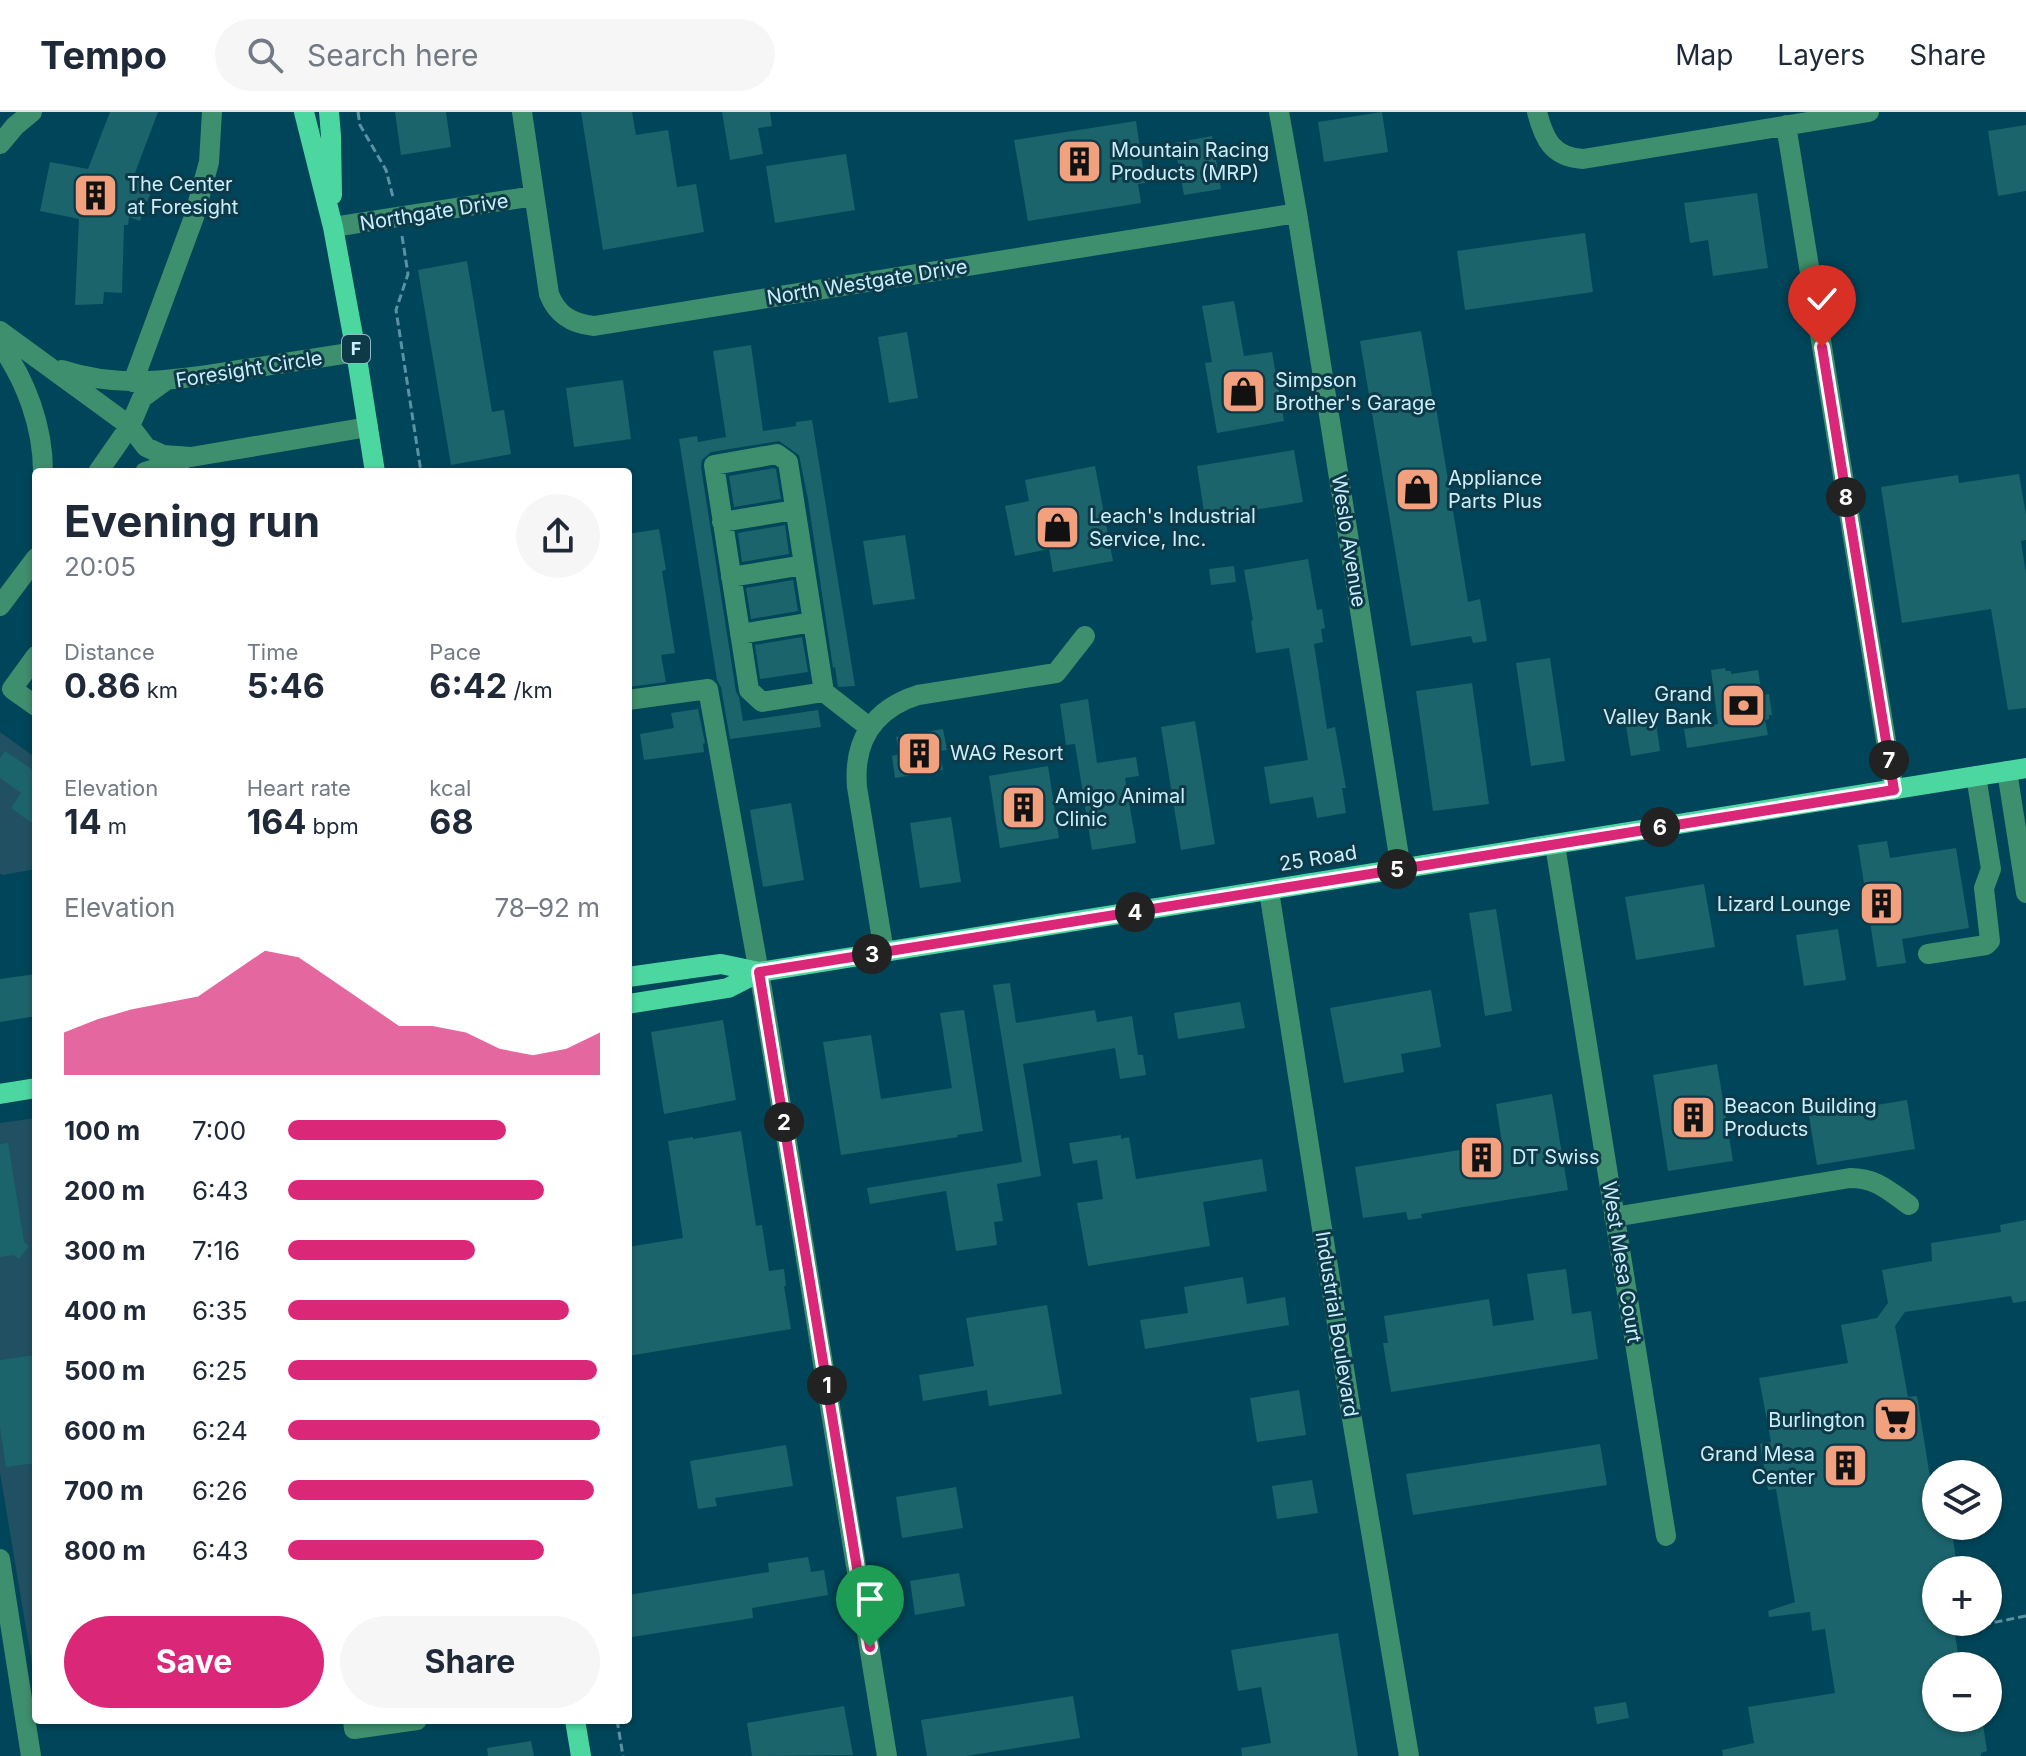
<!DOCTYPE html>
<meta charset="utf-8">
<style>
body{margin:0;font-family:Inter,sans-serif;background:#f6f6f7;color:#1f2937;height:100vh;display:flex;flex-direction:column;font-size:30px;white-space:nowrap}
*{box-sizing:border-box;margin:0}
p{font-size:26px;color:#747a83}
.icon{flex:none;width:44px;height:44px;fill:none;stroke:currentColor;stroke-width:2;stroke-linecap:round;stroke-linejoin:round}
.map{position:relative;flex:1;overflow:hidden}
.sheet{position:absolute;left:32px;top:356px;width:600px;height:1256px;display:flex;flex-direction:column;background:#fff;border-radius:8px;box-shadow:0 2px 6px #0004}
.sheet>*{flex:none}
.fabs{position:absolute;left:1922px;top:1348px;display:grid;gap:16px}
.fabs a{display:grid;place-items:center;width:80px;height:80px;border-radius:50%;background:#fff;box-shadow:0 2px 6px #0004;font-size:40px}
.pin{position:absolute;display:grid;place-items:center;width:68px;height:68px;color:#fff;margin:-82px -34px;border-radius:50% 50% 50% 0;rotate:-45deg;box-shadow:0 0 8px #0007}
.pin .icon{rotate:45deg}
.km{position:absolute;width:40px;height:40px;margin:-20px;border-radius:50%;background:#222;color:#fff;font-size:22px;line-height:40px;text-align:center}
.round{display:grid;place-items:center;flex:none;width:84px;height:84px;border-radius:42px;background:#f6f6f7}
.headline{display:flex;align-items:center;justify-content:space-between;height:136px;padding:0 32px}
h1{font-size:44px;font-weight:700;line-height:60px}
.metrics{display:grid;grid-template-columns:repeat(3,1fr);gap:12px;height:136px;padding:8px 32px}
.metrics div{display:grid;align-content:center}
.metrics b{font-size:34px;font-weight:700}
.metrics small{font-size:22px;font-weight:400}
.metrics p{font-size:22px}
.chart{height:224px;padding:16px 32px}
.chart p{display:flex;justify-content:space-between}
.chart svg{width:100%;height:144px;margin-top:8px;fill:#db2777;opacity:.7}
.action{display:flex;gap:16px;margin-top:auto;padding:16px 32px}
.action a{flex:1;height:92px;border-radius:48px;background:#db2777;color:#fff;font-size:32px;font-weight:700;line-height:92px;text-align:center}
.action a+a{background:#f6f6f7;color:#1f2937}
ul{padding:0 32px;list-style:none;font-size:26px}
li{display:grid;grid-template-columns:128px 96px 1fr;align-items:center;height:60px}
li i{height:20px;border-radius:10px;background:#db2777}
header{display:flex;align-items:center;gap:48px;box-sizing:border-box;height:112px;padding:0 40px;background:#fff;border-bottom:2px solid #e0e1e3}
header strong{font-size:38px}
nav{display:flex;gap:44px;margin-inline-start:auto;font-size:28px}
.search{width:560px;height:72px;background:#f6f6f7;display:flex;align-items:center;gap:20px;box-sizing:border-box;padding:0 28px;border-radius:44px;color:#747a83;font-size:30px}
.map>svg:first-child{display:block}
.built{fill:#205061}
.building{fill:#1c646b}
.lines{fill:none;stroke-linecap:round;stroke-linejoin:round}
.path{stroke:#5a91a3;stroke-width:3;stroke-dasharray:8 4;stroke-linecap:butt}
.minor{stroke:#3e8f6d;stroke-width:20}
.major{stroke:#4cd7a1;stroke-width:20}
.route-casing{stroke:#fff;stroke-width:16}
.route{stroke:#db2777;stroke-width:10}
.labels{text-anchor:middle;stroke-width:6;stroke-linejoin:round;paint-order:stroke}
.shield{fill:#0e3947;stroke:#91b8c6;stroke-width:2}
.shield-label{font-size:18px;font-weight:bold;fill:#c9eefd}
.poi-label{font-size:20px;fill:#c9eefd;stroke:#0e3947;text-anchor:start}
.street-label{font-size:20px;fill:#c9eefd;stroke:#0e3947}
</style>
<header>
<strong>Tempo</strong>
<div class="search"><svg class="icon" aria-label="search" viewBox="0 0 24 24"><circle cx="10" cy="10" r="6"/><path d="M15 15l6 6"/></svg>Search here</div>
<nav><a>Map</a><a>Layers</a><a>Share</a></nav>
</header>
<div class="map">
<svg width="2026" height="1644" viewBox="0 0 2026 1644">
<rect width="100%" height="100%" fill="#004559"/>
<path class="built" d="M 0,620 L 36,646 L 36,757 L 3,763 L 0,762 Z
M 36,1006 L 36,1570 L 35,1570 L 0,1361 L 0,1011 Z"/>
<path class="building" d="M 110,0 L 158,0 L 135,61 L 155,69 L 140,109 L 129,105 L 128,113 L 124,113 L 122,181 L 104,180 L 103,192 L 75,193 L 79,107 L 40,99 L 50,50 L 88,57 Z
M 395,0 L 446,0 L 451,35 L 401,43 Z
M 581,0 L 632,0 L 636,23 L 668,18 L 677,75 L 696,72 L 704,120 L 603,138 Z
M 722,0 L 770,0 L 772,14 L 758,16 L 763,42 L 730,48 Z
M 1382,0 L 1388,40 L 1324,50 L 1318,10 Z
M 1136,9 L 1145,71 L 1138,72 L 1141,91 L 1028,109 L 1014,28 Z
M 2026,13 L 2026,79 L 1998,84 L 1988,19 Z
M 1212,24 L 1221,77 L 1184,83 L 1174,31 Z
M 846,42 L 855,98 L 775,111 L 766,54 Z
M 1757,81 L 1768,156 L 1713,164 L 1708,128 L 1690,131 L 1684,91 Z
M 1585,121 L 1593,180 L 1465,198 L 1457,139 Z
M 467,149 L 492,300 L 504,298 L 511,342 L 451,353 L 418,158 Z
M 1234,189 L 1244,244 L 1272,240 L 1284,309 L 1217,321 L 1205,251 L 1212,250 L 1202,194 Z
M 1421,219 L 1433,290 L 1435,289 L 1468,490 L 1480,487 L 1487,529 L 1473,531 L 1471,524 L 1411,534 L 1360,229 Z
M 907,220 L 918,286 L 889,291 L 878,225 Z
M 751,233 L 763,319 L 796,314 L 796,310 L 812,308 L 855,574 L 838,575 L 835,555 L 833,556 L 808,387 L 799,343 L 779,329 L 711,340 L 702,348 L 701,355 L 736,580 L 739,585 L 743,609 L 818,598 L 821,615 L 730,627 L 721,575 L 717,568 L 679,327 L 697,324 L 698,330 L 726,325 L 713,239 Z
M 623,268 L 631,327 L 574,335 L 566,276 Z
M 1294,338 L 1303,390 L 1205,406 L 1197,354 Z
M 1095,354 L 1113,449 L 1053,460 L 1049,437 L 1015,444 L 1005,394 L 1029,389 L 1025,368 Z
M 774,356 L 776,357 L 781,387 L 734,395 L 729,364 Z
M 2019,362 L 2026,403 L 2026,428 L 2021,429 L 2026,462 L 2026,596 L 2008,598 L 1991,497 L 1902,511 L 1881,375 L 1958,363 L 1959,371 Z
M 785,413 L 789,442 L 742,450 L 738,421 Z
M 659,417 L 666,458 L 662,459 L 675,541 L 661,543 L 666,570 L 628,575 L 628,422 Z
M 905,423 L 915,487 L 873,493 L 863,429 Z
M 1308,447 L 1317,498 L 1322,497 L 1325,516 L 1321,517 L 1323,530 L 1314,532 L 1327,617 L 1335,615 L 1346,676 L 1342,676 L 1346,701 L 1317,706 L 1313,685 L 1270,692 L 1264,655 L 1308,648 L 1289,536 L 1256,541 L 1251,509 L 1253,508 L 1244,458 Z
M 1234,454 L 1236,470 L 1211,473 L 1209,457 Z
M 793,468 L 798,499 L 751,507 L 746,476 Z
M 802,525 L 808,560 L 760,567 L 755,533 Z
M 1550,546 L 1565,649 L 1531,654 L 1516,551 Z
M 1725,556 L 1726,559 L 1731,559 L 1731,562 L 1758,558 L 1762,583 L 1769,582 L 1772,603 L 1769,603 L 1769,607 L 1765,608 L 1768,623 L 1687,636 L 1684,617 L 1718,612 L 1711,558 Z
M 1472,571 L 1489,692 L 1433,699 L 1416,579 Z
M 1088,587 L 1097,651 L 1136,645 L 1139,664 L 1125,666 L 1136,731 L 1092,738 L 1075,632 L 1066,633 L 1060,592 Z
M 698,597 L 705,631 L 703,632 L 704,640 L 644,648 L 640,622 L 674,616 L 671,601 Z
M 1655,603 L 1660,639 L 1631,644 L 1625,608 Z
M 1195,609 L 1215,732 L 1181,738 L 1161,615 Z
M 943,617 L 947,638 L 940,639 L 943,658 L 895,666 L 892,644 L 899,642 L 896,625 Z
M 5,639 L 36,660 L 36,714 L 11,696 L 21,681 L 0,666 L 0,646 Z
M 1048,654 L 1059,726 L 1000,736 L 989,664 Z
M 791,691 L 804,768 L 763,775 L 750,698 Z
M 951,705 L 961,770 L 920,776 L 910,711 Z
M 1887,729 L 1890,746 L 1956,736 L 1969,816 L 1902,827 L 1906,851 L 1877,855 L 1858,733 Z
M 1704,772 L 1715,835 L 1636,848 L 1625,785 Z
M 1496,797 L 1512,899 L 1485,904 L 1469,801 Z
M 1838,817 L 1846,868 L 1804,874 L 1796,823 Z
M 36,862 L 36,904 L 0,910 L 0,867 Z
M 1010,871 L 1016,911 L 1095,898 L 1097,910 L 1132,904 L 1138,943 L 1143,943 L 1146,963 L 1120,967 L 1115,936 L 1023,952 L 1041,1064 L 997,1072 L 1003,1109 L 994,1110 L 997,1133 L 956,1139 L 946,1079 L 870,1092 L 867,1076 L 1022,1050 L 993,873 Z
M 1431,878 L 1441,935 L 1401,942 L 1404,960 L 1344,971 L 1330,896 Z
M 1240,890 L 1245,916 L 1178,927 L 1174,901 Z
M 964,898 L 983,1019 L 957,1023 L 958,1025 L 841,1043 L 823,930 L 871,923 L 881,987 L 952,976 L 940,901 Z
M 723,908 L 736,988 L 664,1002 L 651,920 Z
M 1717,952 L 1733,1049 L 1668,1059 L 1653,963 Z
M 1552,982 L 1568,1078 L 1421,1102 L 1422,1106 L 1408,1108 L 1406,1100 L 1363,1106 L 1355,1055 L 1502,1031 L 1496,992 Z
M 1907,988 L 1915,1037 L 1817,1053 L 1809,1004 Z
M 741,1019 L 756,1114 L 762,1113 L 769,1159 L 784,1157 L 786,1174 L 784,1174 L 791,1217 L 628,1244 L 628,1135 L 683,1126 L 668,1029 L 693,1025 L 693,1027 Z
M 1121,1023 L 1121,1027 L 1129,1025 L 1136,1067 L 1262,1047 L 1267,1079 L 1203,1090 L 1210,1134 L 1088,1154 L 1077,1091 L 1103,1087 L 1097,1048 L 1073,1052 L 1069,1031 Z
M 8,1031 L 24,1130 L 29,1134 L 19,1147 L 14,1143 L 0,1145 L 0,1032 Z
M 2026,1108 L 2026,1189 L 2013,1191 L 2011,1184 L 1905,1200 L 1895,1214 L 1908,1285 L 1917,1284 L 1934,1390 L 1936,1390 L 1936,1414 L 1951,1414 L 1956,1447 L 1953,1448 L 1954,1458 L 1936,1458 L 1936,1510 L 1953,1510 L 1960,1554 L 1936,1554 L 1936,1606 L 1982,1606 L 1987,1639 L 1981,1641 L 1981,1644 L 1723,1644 L 1722,1638 L 1754,1631 L 1748,1595 L 1835,1581 L 1825,1517 L 1812,1519 L 1810,1500 L 1769,1505 L 1768,1499 L 1795,1490 L 1776,1377 L 1768,1378 L 1760,1332 L 1771,1330 L 1759,1266 L 1848,1251 L 1841,1213 L 1877,1206 L 1888,1191 L 1882,1158 L 1932,1149 L 1931,1131 L 2001,1120 L 2000,1113 Z
M 1566,1157 L 1572,1202 L 1591,1199 L 1598,1247 L 1391,1280 L 1383,1231 L 1388,1231 L 1384,1204 L 1489,1187 L 1493,1214 L 1534,1208 L 1527,1162 Z
M 1243,1165 L 1247,1192 L 1285,1185 L 1289,1213 L 1145,1237 L 1140,1208 L 1188,1201 L 1184,1175 Z
M 1047,1193 L 1062,1282 L 989,1294 L 987,1278 L 923,1289 L 919,1263 L 974,1254 L 966,1206 Z
M 36,1243 L 36,1351 L 6,1355 L 0,1315 L 0,1248 Z
M 1299,1278 L 1306,1323 L 1257,1330 L 1250,1286 Z
M 1600,1332 L 1607,1373 L 1413,1403 L 1406,1362 Z
M 786,1333 L 793,1374 L 715,1386 L 717,1394 L 698,1397 L 690,1349 Z
M 1312,1368 L 1318,1401 L 1277,1407 L 1272,1374 Z
M 956,1375 L 963,1416 L 902,1426 L 896,1385 Z
M 808,1445 L 811,1460 L 824,1458 L 828,1483 L 752,1496 L 753,1506 L 632,1525 L 628,1498 L 628,1483 L 769,1460 L 768,1451 Z
M 959,1461 L 965,1494 L 915,1503 L 910,1469 Z
M 1338,1521 L 1358,1644 L 1242,1644 L 1241,1636 L 1271,1631 L 1261,1575 L 1238,1579 L 1231,1538 Z
M 1073,1584 L 1080,1626 L 966,1644 L 927,1644 L 921,1608 Z
M 1626,1590 L 1629,1606 L 1597,1612 L 1594,1595 Z
M 844,1594 L 853,1643 L 752,1644 L 747,1611 Z
M 531,1629 L 534,1644 L 488,1644 L 487,1636 Z"/>
<g class="lines">
<path class="path" d="M 358,0 L 360,13 L 386,58 L 393,85
M 402,124 L 408,162 L 396,198 L 421,360
M 1971,1515 L 2026,1504
M 617,1608 L 623,1644"/>
<path class="minor" d="M 522,0 L 549,182 C 557,203 572,212 594,214 L 1297,101
M 1279,0 L 1297,101 L 1401,757
M 1537,0 C 1544,27 1552,45 1583,47 L 1869,0
M 1786,13 L 1894,678
M 0,32 L 15,14 L 32,0
M 333,115 L 534,84
M 0,219 L 130,314 L 146,335 L 163,343 L 191,345 L 368,315
M 0,232 C 26,269 43,314 43,360
M 62,258 C 119,277 175,268 233,259 C 274,253 315,246 356,240
M 133,270 L 194,105 L 209,50 L 212,0
M 98,360 L 130,314 L 142,286 L 164,270
M 145,360 L 183,348
M 722,410 L 795,398
M 731,465 L 804,453
M 0,494 L 36,446
M 740,522 L 813,510
M 36,544 L 12,577 L 36,594
M 824,580 L 788,350 L 777,342 L 714,353 L 749,578 L 762,590 L 824,580 L 870,616
M 628,588 L 708,577 L 763,883 L 887,1644
M 2007,659 L 2026,781
M 1555,733 L 1666,1424
M 1269,779 L 1351,1301 L 1409,1644
M 884,840 L 857,675 C 853,628 874,597 918,583 L 1056,561 L 1085,524
M 1928,842 L 1986,833 L 1990,829 L 1984,776 L 1991,757 L 1976,664
M 1614,1105 L 1850,1066 C 1876,1066 1888,1078 1909,1093
M 0,1447 L 31,1644
M 353,1608 L 354,1617 L 417,1608"/>
<path class="major" d="M 304,0 L 333,115 L 356,240 L 375,360
M 329,0 L 331,24 L 332,83
M 628,865 L 721,852 L 759,860
M 628,892 L 728,876 L 759,860 L 2026,656
M 0,982 L 36,976
M 575,1608 L 581,1644"/>
</g>
<g class="lines">
<defs>
<path id="route" d="M 870,1535 L 759,860 L 1894,678 L 1822,235"/>
</defs>
<use href="#route" class="route-casing"/>
<use href="#route" class="route"/>
</g>
<defs>
<symbol id="building-square" viewBox="-11 -11 22 22"><rect x="-9" y="-9" width="18" height="18" rx="4" fill="#f2a17e" stroke="#0e3947"/><path d="M-4-6H4V6H1V3H-1V6H-4ZM-2.5-4.3h1.7v1.8h-1.7ZM.8-4.3h1.7v1.8H.8ZM-2.5-1h1.7V.8h-1.7ZM.8-1h1.7V.8H.8Z" fill="#111"/></symbol>
<symbol id="shop-square" viewBox="-11 -11 22 22"><rect x="-9" y="-9" width="18" height="18" rx="4" fill="#f2a17e" stroke="#0e3947"/><path d="M-5-2.5h2.3a2.7 3.5 0 0 1 5.4 0H5L5.5 6h-11ZM-1.5-2.5h3a1.5 2.3 0 0 0-3 0Z" fill="#111"/></symbol>
<symbol id="bank-square" viewBox="-11 -11 22 22"><rect x="-9" y="-9" width="18" height="18" rx="4" fill="#f2a17e" stroke="#0e3947"/><path d="M-6-4H6V4H-6ZM0-2.3a2.3 2.3 0 1 0 0 4.6a2.3 2.3 0 1 0 0-4.6Z" fill="#111"/></symbol>
<symbol id="supermarket-square" viewBox="-11 -11 22 22"><rect x="-9" y="-9" width="18" height="18" rx="4" fill="#f2a17e" stroke="#0e3947"/><path d="M-6-5.5h2.5l.6 2H6L4.5 2H-2.5L-4.4-4H-6ZM-1.5 3.2a1.3 1.3 0 1 0 .1 0ZM3 3.2a1.3 1.3 0 1 0 .1 0Z" fill="#111"/></symbol>
</defs>
<g fill-rule="evenodd">
<use href="#building-square" x="1054" y="24" width="51" height="51"/>
<use href="#building-square" x="70" y="58" width="51" height="51"/>
<use href="#shop-square" x="1218" y="254" width="51" height="51"/>
<use href="#shop-square" x="1392" y="352" width="51" height="51"/>
<use href="#shop-square" x="1032" y="390" width="51" height="51"/>
<use href="#bank-square" x="1718" y="568" width="51" height="51"/>
<use href="#building-square" x="894" y="616" width="51" height="51"/>
<use href="#building-square" x="998" y="670" width="51" height="51"/>
<use href="#building-square" x="1856" y="766" width="51" height="51"/>
<use href="#building-square" x="1668" y="980" width="51" height="51"/>
<use href="#building-square" x="1456" y="1020" width="51" height="51"/>
<use href="#supermarket-square" x="1870" y="1282" width="51" height="51"/>
<use href="#building-square" x="1820" y="1328" width="51" height="51"/>
</g>
<g class="labels">
<rect class="shield" x="342" y="223" width="28" height="28" rx="6"/>
<g class="shield-label">
<text x="356" y="243">F</text>
</g>
<g class="poi-label">
<text x="1111" y="45">Mountain Racing<tspan x="1111" dy="23">Products (MRP)</tspan></text>
<text x="127" y="79">The Center<tspan x="127" dy="23">at Foresight</tspan></text>
<text x="1275" y="275">Simpson<tspan x="1275" dy="23">Brother's Garage</tspan></text>
<text x="1448" y="373">Appliance<tspan x="1448" dy="23">Parts Plus</tspan></text>
<text x="1089" y="411">Leach's Industrial<tspan x="1089" dy="23">Service, Inc.</tspan></text>
<text x="1712" y="589" text-anchor="end">Grand<tspan x="1712" dy="23">Valley Bank</tspan></text>
<text x="950" y="648">WAG Resort</text>
<text x="1055" y="691">Amigo Animal<tspan x="1055" dy="23">Clinic</tspan></text>
<text x="1851" y="799" text-anchor="end">Lizard Lounge</text>
<text x="1724" y="1001">Beacon Building<tspan x="1724" dy="23">Products</tspan></text>
<text x="1512" y="1052">DT Swiss</text>
<text x="1865" y="1315" text-anchor="end">Burlington</text>
<text x="1815" y="1349" text-anchor="end">Grand Mesa<tspan x="1815" dy="23">Center</tspan></text>
</g>
<g class="street-label">
<text transform="translate(434 100) rotate(-9)" y="7">Northgate Drive</text>
<text transform="translate(867 170) rotate(-9)" y="7">North Westgate Drive</text>
<text transform="translate(249 257) rotate(-9)" y="7">Foresight Circle</text>
<text transform="translate(1349 429) rotate(81)" y="7">Weslo Avenue</text>
<text transform="translate(1318 746) rotate(-9)" y="7">25 Road</text>
<text transform="translate(1622 1150) rotate(81)" y="7">West Mesa Court</text>
<text transform="translate(1337 1212) rotate(81)" y="7">Industrial Boulevard</text>
</g>
</g>
</svg>
<div class="fabs">
<a><svg class="icon" aria-label="layers" viewBox="0 0 24 24"><path d="M12 4l9 5-9 5-9-5zM3 14l9 5 9-5"/></svg></a>
<a>+</a>
<a>−</a>
</div>
<div class="pin" style="left:870px;top:1535px;background:#1e9e55"><svg class="icon" aria-label="arrive" viewBox="0 0 24 24"><path d="M6 21V4h12l-3 4 3 4H6"/></svg></div>
<div class="pin" style="left:1822px;top:235px;background:#d93025"><svg class="icon" aria-label="check" viewBox="0 0 24 24"><path d="M5 12l5 5 9-10"/></svg></div>
<b class="km" style="left:827px;top:1273px">1</b>
<b class="km" style="left:784px;top:1010px">2</b>
<b class="km" style="left:872px;top:842px">3</b>
<b class="km" style="left:1135px;top:800px">4</b>
<b class="km" style="left:1397px;top:757px">5</b>
<b class="km" style="left:1660px;top:715px">6</b>
<b class="km" style="left:1889px;top:648px">7</b>
<b class="km" style="left:1846px;top:385px">8</b>
<section class="sheet">
<div class="headline"><div><h1>Evening run</h1><p>20:05</p></div><a class="round"><svg class="icon" aria-label="share" viewBox="0 0 24 24"><path d="M12 15V3M7 8l5-5 5 5M5 13v7h14v-7"/></svg></a></div>
<div class="metrics">
<div><p>Distance</p><b>0.86<small> km</small></b></div>
<div><p>Time</p><b>5:46</b></div>
<div><p>Pace</p><b>6:42<small> /km</small></b></div>
</div>
<div class="metrics">
<div><p>Elevation</p><b>14<small> m</small></b></div>
<div><p>Heart rate</p><b>164<small> bpm</small></b></div>
<div><p>kcal</p><b>68</b></div>
</div>
<div class="chart"><p><span>Elevation</span>78–92 m</p>
<svg viewBox="0 0 160 44" preserveAspectRatio="none"><path d="M0 44V31L10 27L20 24L30 22L40 20L50 13L60 6L70 8L80 15L90 22L100 29L110 29L120 31L130 36L140 38L150 36L160 31V44z"/></svg>
</div>
<ul>
<li><b>100 m</b>7:00<i style="width:70%"></i></li>
<li><b>200 m</b>6:43<i style="width:82%"></i></li>
<li><b>300 m</b>7:16<i style="width:60%"></i></li>
<li><b>400 m</b>6:35<i style="width:90%"></i></li>
<li><b>500 m</b>6:25<i style="width:99%"></i></li>
<li><b>600 m</b>6:24<i style="width:100%"></i></li>
<li><b>700 m</b>6:26<i style="width:98%"></i></li>
<li><b>800 m</b>6:43<i style="width:82%"></i></li>
</ul>
<div class="action"><a>Save</a><a>Share</a></div>
</section>
</div>
